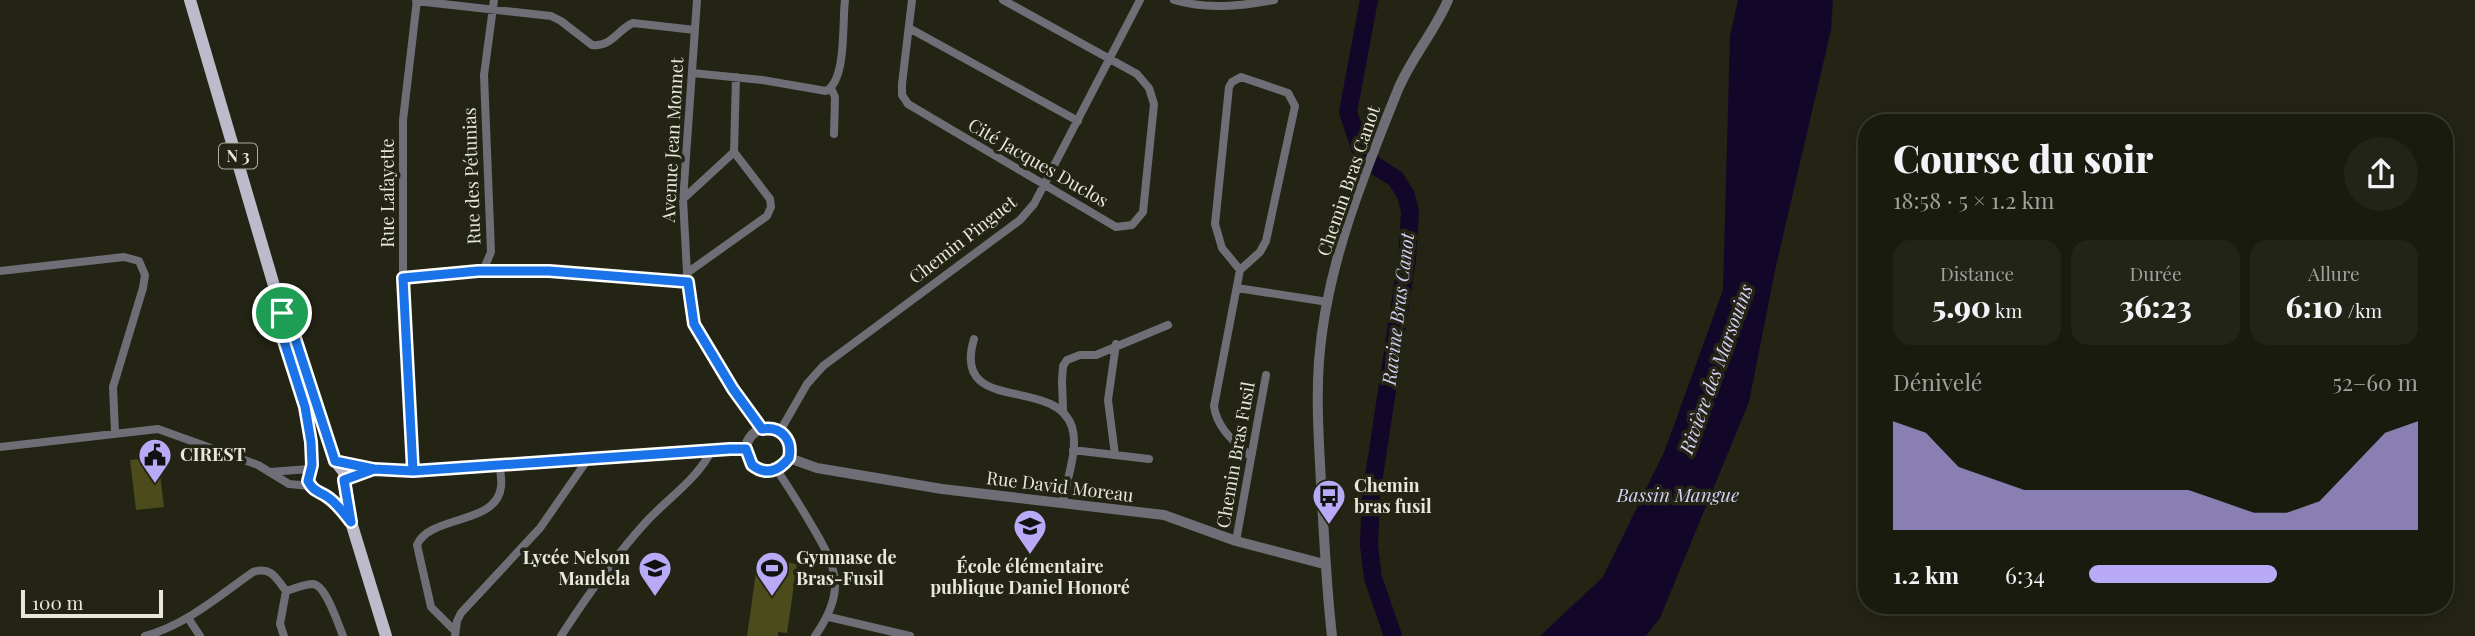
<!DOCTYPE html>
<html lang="fr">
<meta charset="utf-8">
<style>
body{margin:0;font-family:"Playfair Display",serif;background:#232418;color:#f1f3f6;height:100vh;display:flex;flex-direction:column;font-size:26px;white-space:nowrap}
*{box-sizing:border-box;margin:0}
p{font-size:23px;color:#9fa19e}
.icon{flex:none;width:38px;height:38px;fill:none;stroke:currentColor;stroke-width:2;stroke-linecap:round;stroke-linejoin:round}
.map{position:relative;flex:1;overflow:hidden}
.drawer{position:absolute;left:1858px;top:114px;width:595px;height:500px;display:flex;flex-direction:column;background:#1a1b0f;border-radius:28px;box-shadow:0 4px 18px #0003,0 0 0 2px #38392f}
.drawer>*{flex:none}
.scale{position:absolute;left:21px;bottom:18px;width:142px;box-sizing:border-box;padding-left:7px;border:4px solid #e7e7dd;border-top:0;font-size:19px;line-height:24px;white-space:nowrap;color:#e7e7dd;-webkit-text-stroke:5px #232414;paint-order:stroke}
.pin{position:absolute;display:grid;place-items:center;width:60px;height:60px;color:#fff;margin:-30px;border:4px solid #fff;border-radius:50%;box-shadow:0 2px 7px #0007}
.round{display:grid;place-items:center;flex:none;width:74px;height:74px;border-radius:37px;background:#232418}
.overview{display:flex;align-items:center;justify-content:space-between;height:119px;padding:0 35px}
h1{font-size:38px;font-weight:800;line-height:52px}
.stats{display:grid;grid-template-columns:repeat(3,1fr);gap:10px;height:119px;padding:7px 35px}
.stats div{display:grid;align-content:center;border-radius:18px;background:#232418;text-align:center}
.stats b{font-size:30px;font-weight:800}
.stats small{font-size:19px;font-weight:400}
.stats p{font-size:19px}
.chart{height:196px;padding:14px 35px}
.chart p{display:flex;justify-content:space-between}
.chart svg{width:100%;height:126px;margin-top:7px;fill:#b9aaf7;opacity:.7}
ul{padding:0 35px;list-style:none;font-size:23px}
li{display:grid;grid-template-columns:112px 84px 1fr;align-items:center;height:52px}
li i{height:18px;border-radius:9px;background:#b9aaf7}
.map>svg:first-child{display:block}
.water{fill:#120729}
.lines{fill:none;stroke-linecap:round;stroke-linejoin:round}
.river{stroke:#120729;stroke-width:18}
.building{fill:#4b4b1c}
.minor{stroke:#6f6e76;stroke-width:8}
.tertiary{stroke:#6f6e76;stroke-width:10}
.primary{stroke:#bdbbcb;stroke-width:12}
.route-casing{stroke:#fff;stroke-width:14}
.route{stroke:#1a73e8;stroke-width:9}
.labels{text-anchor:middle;stroke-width:7;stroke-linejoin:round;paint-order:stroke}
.shield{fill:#232414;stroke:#acaca1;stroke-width:2}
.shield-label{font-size:16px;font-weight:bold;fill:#e7e7dd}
.street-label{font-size:18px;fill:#e7e7dd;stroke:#232414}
.poi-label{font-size:18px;font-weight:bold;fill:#e7e7dd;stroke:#232414;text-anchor:start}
.water-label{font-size:19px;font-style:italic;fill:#d6cff9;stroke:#232414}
</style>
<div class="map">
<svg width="2475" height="636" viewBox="0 0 2475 636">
<rect width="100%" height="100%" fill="#232414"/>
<path class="water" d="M 1738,0 L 1833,0 L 1831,30 L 1776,266 L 1749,402 L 1660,618 L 1646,636 L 1540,636 L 1603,577 L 1665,450 L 1723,290 L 1730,36 Z"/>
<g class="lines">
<path class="river" d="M 1369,0 L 1348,112 L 1360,148 L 1374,165 L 1396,179 L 1406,195 L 1410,212 L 1407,259 L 1371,496 L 1369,545 L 1373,578 L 1393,636"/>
</g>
<path class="building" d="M 158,457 L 164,507 L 136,510 L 130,460 Z
M 758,558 L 797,564 L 787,633 L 778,632 L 778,636 L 747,636 Z"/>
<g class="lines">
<path class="minor" d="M 697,0 L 683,199 L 689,310 L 702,339 L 762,429
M 912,0 L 902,84 L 902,95 L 908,104 L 1116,227 L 1132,225 L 1143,212 L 1154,104 L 1149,88 L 1137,74 L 1003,0
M 1174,0 C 1208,10 1240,6 1274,0
M 416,1 L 551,16 L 561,21 L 592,45 C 612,47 617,30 633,23 L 695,30
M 909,28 L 1078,121
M 692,73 L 762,80 L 826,91 C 847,80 842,22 845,0
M 1241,77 L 1288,93 L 1295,106 L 1266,241 L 1260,252 L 1240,270 L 1222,248 L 1215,224 L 1229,87 L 1232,82 Z
M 831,88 L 835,97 L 834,134
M 683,199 L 734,152
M 1240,270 L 1214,406 C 1217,429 1235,442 1250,456
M 0,271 L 124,257 L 139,261 L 145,275 L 143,288 L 113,387 L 115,432
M 478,271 L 549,271 L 688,282
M 687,273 L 767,216 L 771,207 L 770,199 L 734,152 L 736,77
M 403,278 L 478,271 L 485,266 L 491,252 L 484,75 L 494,0
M 1237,288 L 1328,302
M 974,339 C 951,416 1055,375 1072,427 C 1079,450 1066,480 1063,503
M 1063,410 L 1062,381 L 1063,366 L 1067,360 L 1080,355 L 1096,355 L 1168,325
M 780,431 L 807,384 L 823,366 L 1020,220 L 1034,204 L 1140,0
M 0,447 L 158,429 L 258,465 L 289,484 L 311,486
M 1073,450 L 1149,459
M 1115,455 L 1108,400 L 1116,344
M 777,470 C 789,488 801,507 812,526 C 838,569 846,592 815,636
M 413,471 L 403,278 L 403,120 L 417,0
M 270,472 L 309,469
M 1236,541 L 1266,375
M 286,591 C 294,589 304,584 313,584 C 326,585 338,624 343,636
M 829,617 L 910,636
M 188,618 L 200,636
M 454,630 L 431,607 L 417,545 C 429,515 497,525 501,487 C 502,480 500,472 500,465
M 145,636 C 186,625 219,596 253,572 C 271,566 276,578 286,591 L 280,624 L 284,636
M 455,636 L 457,621 L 461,613 L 540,528 L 588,459
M 561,636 C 587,596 614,557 646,522 C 667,499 699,478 712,449"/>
<path class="tertiary" d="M746 450a22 22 0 1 1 44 0a22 22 0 1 1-44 0Z
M 789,458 L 817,468 L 942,489 L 1164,515 L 1236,541 L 1324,564
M 335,461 L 374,469 L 413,471 L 712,449 L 746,449
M 344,480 L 374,469
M 1332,636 C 1326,585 1324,534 1321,483 C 1319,442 1316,402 1319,361 C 1326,267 1362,179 1397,92 C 1410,59 1434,33 1448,0"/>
<path class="primary" d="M 190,0 L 282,313 L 284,341 L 305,406 L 311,441 L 312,465 L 308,481 C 313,491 318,491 326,496 C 336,502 344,513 351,522
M 285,318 L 295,338 L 335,461 L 344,472 L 351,522 L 386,636"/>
</g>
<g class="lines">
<defs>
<path id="route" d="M 282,313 L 284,341 L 305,407 L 311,442 L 312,465 L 308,481 C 313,491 318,491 326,496 C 336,502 344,513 351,522 L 344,480 L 374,469 L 413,471 L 730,449 L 746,449 L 752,465 C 766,476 779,471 789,458 C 793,439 781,426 762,429 L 733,389 L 694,324 L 688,282 L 549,271 L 478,271 L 403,278 L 413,471 L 374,469 L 335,461 L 295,338 L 282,313"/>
</defs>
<use href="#route" class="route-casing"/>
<use href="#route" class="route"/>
</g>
<defs>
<symbol id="civic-pin" viewBox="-11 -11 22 30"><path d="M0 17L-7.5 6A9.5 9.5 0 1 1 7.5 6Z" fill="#b9aaf7" stroke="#232414"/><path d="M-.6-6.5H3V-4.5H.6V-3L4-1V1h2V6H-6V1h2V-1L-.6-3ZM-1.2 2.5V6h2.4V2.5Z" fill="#111"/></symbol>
<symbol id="bus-pin" viewBox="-11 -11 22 30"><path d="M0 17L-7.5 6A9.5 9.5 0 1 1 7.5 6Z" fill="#b9aaf7" stroke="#232414"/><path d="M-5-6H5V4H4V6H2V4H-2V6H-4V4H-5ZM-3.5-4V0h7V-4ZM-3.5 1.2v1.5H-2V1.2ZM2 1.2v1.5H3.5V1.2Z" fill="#111"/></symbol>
<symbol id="school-pin" viewBox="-11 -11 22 30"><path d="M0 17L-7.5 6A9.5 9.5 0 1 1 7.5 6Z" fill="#b9aaf7" stroke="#232414"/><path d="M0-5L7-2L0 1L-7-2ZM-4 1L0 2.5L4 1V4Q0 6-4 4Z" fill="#111"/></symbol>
<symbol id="stadium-pin" viewBox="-11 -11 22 30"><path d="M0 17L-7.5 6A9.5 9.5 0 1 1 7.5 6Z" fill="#b9aaf7" stroke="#232414"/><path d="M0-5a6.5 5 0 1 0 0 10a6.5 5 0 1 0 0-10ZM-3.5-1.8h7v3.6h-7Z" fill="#111"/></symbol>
</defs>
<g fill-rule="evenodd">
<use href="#civic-pin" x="136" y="436" width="38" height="52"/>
<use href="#bus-pin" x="1310" y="477" width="38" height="52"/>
<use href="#school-pin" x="1011" y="507" width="38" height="52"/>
<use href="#school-pin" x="636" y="549" width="38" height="52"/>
<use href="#stadium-pin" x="753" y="549" width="38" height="52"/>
</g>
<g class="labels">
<rect class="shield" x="219" y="143.5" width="38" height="25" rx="5"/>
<g class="shield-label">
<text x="238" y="162">N 3</text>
</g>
<g class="street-label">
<text transform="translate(673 140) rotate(-87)" y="6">Avenue Jean Monnet</text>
<text transform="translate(1038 163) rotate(30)" y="6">Cité Jacques Duclos</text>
<text transform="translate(472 176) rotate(-92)" y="6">Rue des Pétunias</text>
<text transform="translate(1349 181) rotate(-71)" y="6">Chemin Bras Canot</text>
<text transform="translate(388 193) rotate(-90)" y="6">Rue Lafayette</text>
<text transform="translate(963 240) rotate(-38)" y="6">Chemin Pinguet</text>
<text transform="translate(1236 455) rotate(-80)" y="6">Chemin Bras Fusil</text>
<text transform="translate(1060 487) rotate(7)" y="6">Rue David Moreau</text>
</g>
<g class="poi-label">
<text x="180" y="461">CIREST</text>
<text x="1354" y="492">Chemin<tspan x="1354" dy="21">bras fusil</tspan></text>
<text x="630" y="564" text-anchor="end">Lycée Nelson<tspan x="630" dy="21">Mandela</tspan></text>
<text x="796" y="564">Gymnase de<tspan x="796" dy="21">Bras-Fusil</tspan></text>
<text x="1030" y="573" text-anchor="middle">École élémentaire<tspan x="1030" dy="21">publique Daniel Honoré</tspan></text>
</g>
<g class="water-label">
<text transform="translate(1398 309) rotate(-83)" y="7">Ravine Bras Canot</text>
<text transform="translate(1716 369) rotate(-70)" y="7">Rivière des Marsouins</text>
<text x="1678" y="502">Bassin Mangue</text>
</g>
</g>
</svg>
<div class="scale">100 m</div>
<div class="pin" style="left:282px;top:313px;background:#1e9e55"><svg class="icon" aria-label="arrive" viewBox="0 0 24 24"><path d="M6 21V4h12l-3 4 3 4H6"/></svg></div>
<section class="drawer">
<div class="overview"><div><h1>Course du soir</h1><p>18:58 · 5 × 1.2 km</p></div><a class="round"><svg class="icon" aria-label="share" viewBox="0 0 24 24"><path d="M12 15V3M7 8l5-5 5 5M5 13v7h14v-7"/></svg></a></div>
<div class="stats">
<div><p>Distance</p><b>5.90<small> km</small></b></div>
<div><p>Durée</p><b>36:23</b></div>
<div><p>Allure</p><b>6:10<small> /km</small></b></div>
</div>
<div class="chart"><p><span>Dénivelé</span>52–60 m</p>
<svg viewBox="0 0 160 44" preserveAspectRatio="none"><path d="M0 44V6L10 10L20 22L30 26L40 30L50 30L60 30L70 30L80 30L90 30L100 34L110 38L120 38L130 34L140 22L150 10L160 6V44z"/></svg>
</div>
<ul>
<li><b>1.2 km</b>6:34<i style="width:57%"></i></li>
</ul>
</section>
</div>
